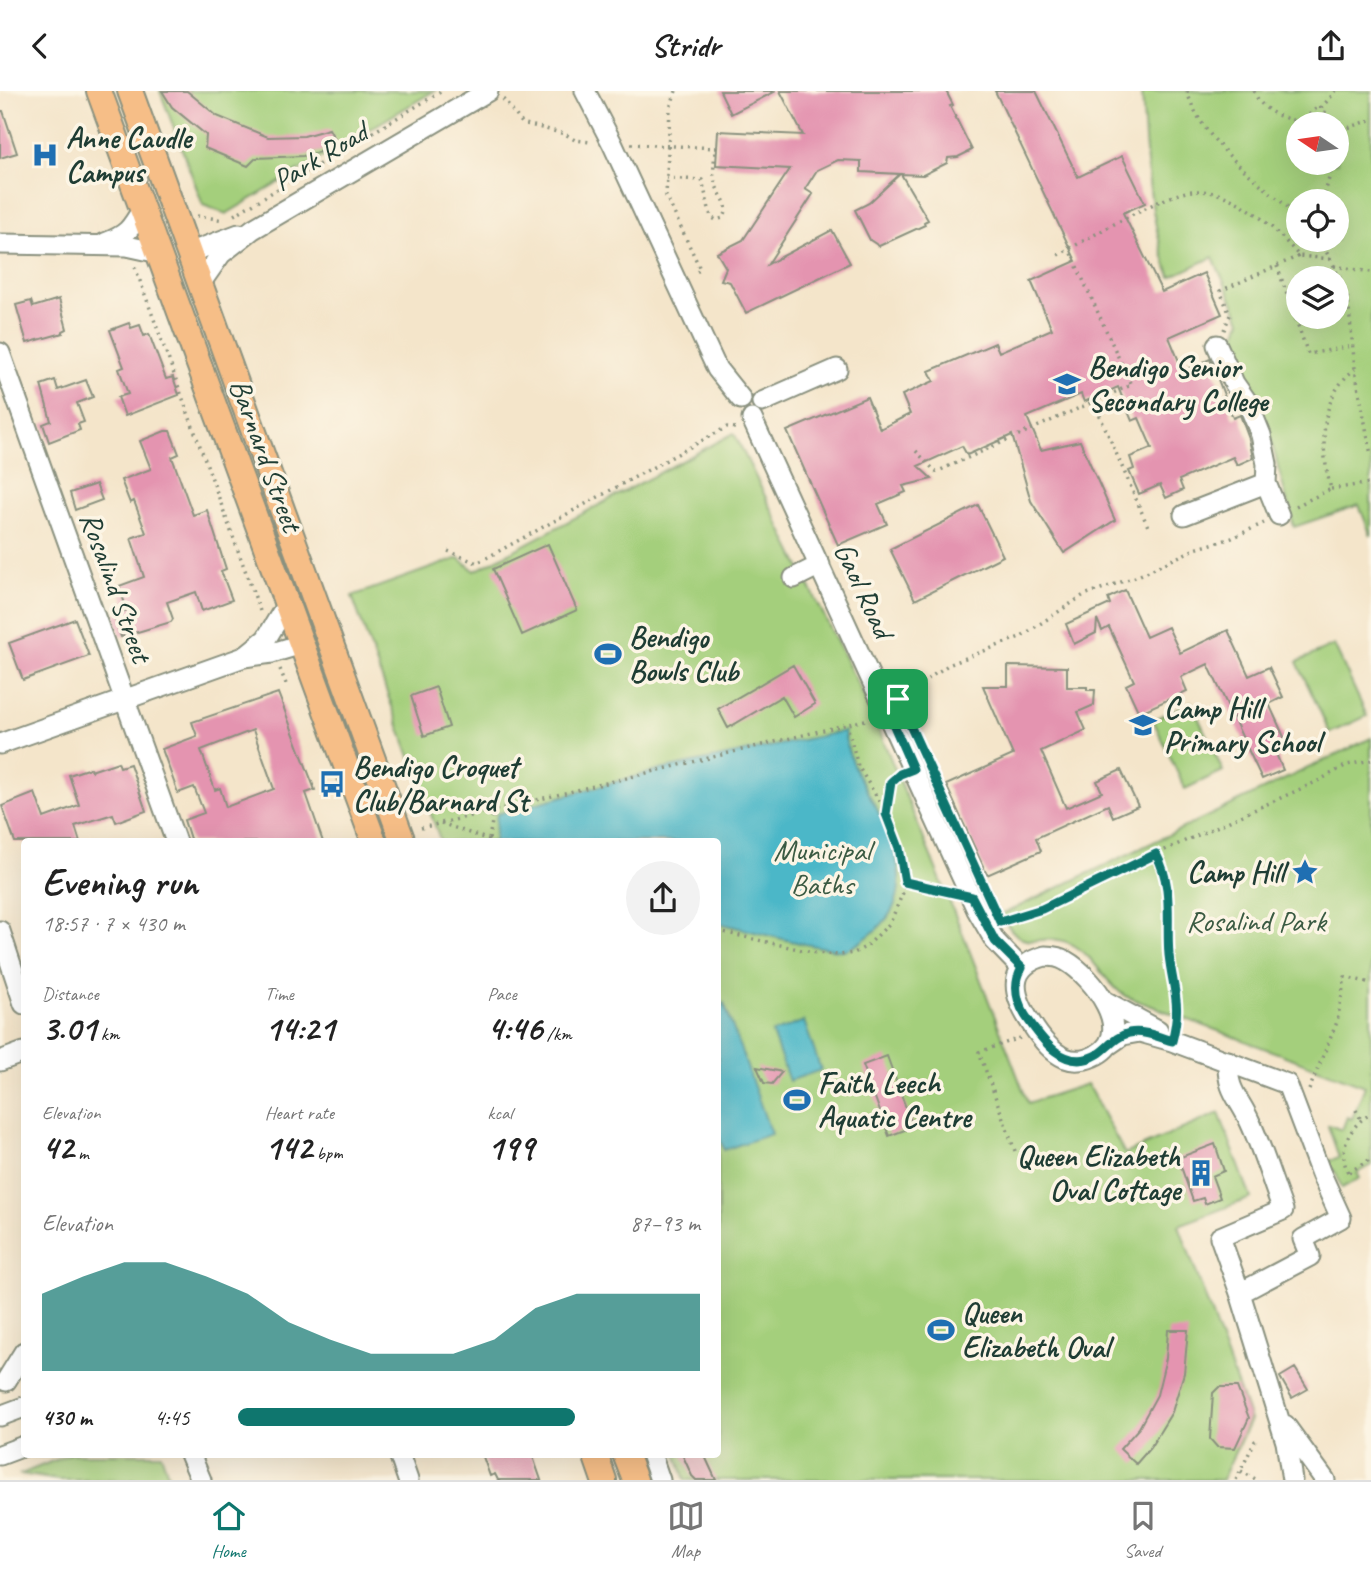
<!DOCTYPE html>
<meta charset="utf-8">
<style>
body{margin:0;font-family:Caveat,sans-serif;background:#f2f2f2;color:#222;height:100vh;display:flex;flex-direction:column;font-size:26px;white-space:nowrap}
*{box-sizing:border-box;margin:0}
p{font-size:23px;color:#767676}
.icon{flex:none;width:38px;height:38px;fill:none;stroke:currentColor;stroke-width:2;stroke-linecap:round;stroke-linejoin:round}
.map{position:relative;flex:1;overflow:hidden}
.panel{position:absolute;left:21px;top:747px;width:700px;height:620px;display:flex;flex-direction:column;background:#fff;border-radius:7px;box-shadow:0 7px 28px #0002}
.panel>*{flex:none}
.needle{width:46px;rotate:283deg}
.buttons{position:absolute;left:1286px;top:21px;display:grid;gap:14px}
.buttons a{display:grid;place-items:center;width:63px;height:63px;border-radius:50%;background:#fff;box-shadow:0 7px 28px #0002;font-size:35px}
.pin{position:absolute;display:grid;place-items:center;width:60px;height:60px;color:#fff;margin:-30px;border-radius:14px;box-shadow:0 4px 10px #0006}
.round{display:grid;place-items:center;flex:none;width:74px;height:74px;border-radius:37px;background:#f2f2f2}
.headline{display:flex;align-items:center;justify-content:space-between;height:119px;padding:0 21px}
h1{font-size:38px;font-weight:600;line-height:52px}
.stats{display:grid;grid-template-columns:repeat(3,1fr);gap:10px;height:119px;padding:7px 21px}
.stats div{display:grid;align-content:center}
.stats b{font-size:35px;font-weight:600}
.stats small{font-size:19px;font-weight:400}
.stats p{font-size:19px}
.chart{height:196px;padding:14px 21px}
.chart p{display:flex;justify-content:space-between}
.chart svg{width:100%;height:126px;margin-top:7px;fill:#0f766e;opacity:.7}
ul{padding:0 21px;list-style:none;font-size:23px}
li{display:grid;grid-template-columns:112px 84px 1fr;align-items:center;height:52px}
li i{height:18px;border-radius:9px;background:#0f766e}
header{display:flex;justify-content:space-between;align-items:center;height:91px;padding:0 21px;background:#fff;font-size:32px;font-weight:600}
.dock{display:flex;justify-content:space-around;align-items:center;height:98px;border-top:2px solid #e0e0e0;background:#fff;font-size:19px;color:#767676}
.dock a{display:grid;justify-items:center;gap:4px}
.dock .on{color:#0f766e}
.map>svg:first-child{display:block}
.green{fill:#a4cf7b;stroke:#628658;stroke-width:2;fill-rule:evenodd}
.water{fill:#4cb7c8;stroke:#367a7e;stroke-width:2}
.building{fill:#e494b0;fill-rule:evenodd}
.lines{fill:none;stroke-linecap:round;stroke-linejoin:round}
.minor-casing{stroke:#8a917f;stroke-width:23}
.major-casing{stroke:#8a917f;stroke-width:28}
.path{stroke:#8a917f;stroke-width:3.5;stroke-dasharray:2 5;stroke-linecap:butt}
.minor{stroke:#fff;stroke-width:19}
.major{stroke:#f6be87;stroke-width:24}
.route-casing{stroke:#fff;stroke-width:14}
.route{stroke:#0f766e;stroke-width:9}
.labels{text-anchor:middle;stroke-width:7;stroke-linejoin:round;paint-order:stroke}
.poi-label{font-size:30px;font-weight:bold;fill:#1f3d34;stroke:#fcf5e5;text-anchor:start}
.street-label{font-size:30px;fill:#1f3d34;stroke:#fcf5e5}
.park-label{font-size:30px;fill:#3a5a42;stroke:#fcf5e5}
</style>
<header><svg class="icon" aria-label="back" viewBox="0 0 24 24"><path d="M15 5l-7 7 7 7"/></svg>Stridr<svg class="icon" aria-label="share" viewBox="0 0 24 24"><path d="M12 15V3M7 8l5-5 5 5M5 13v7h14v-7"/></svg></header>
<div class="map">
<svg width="1371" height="1389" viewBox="0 0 1371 1389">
<rect width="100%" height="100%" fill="#fcf5e5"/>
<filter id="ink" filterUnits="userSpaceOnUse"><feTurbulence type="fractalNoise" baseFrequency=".0143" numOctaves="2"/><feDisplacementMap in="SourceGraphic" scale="14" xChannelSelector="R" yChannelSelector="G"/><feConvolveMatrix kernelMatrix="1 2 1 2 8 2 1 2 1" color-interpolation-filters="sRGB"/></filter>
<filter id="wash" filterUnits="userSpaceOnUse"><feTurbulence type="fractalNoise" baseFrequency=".00686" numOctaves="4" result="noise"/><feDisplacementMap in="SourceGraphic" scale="28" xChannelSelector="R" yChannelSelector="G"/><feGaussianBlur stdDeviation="1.57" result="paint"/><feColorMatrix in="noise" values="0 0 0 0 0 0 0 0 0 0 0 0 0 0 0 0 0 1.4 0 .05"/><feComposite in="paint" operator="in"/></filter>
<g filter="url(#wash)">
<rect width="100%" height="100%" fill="#f4e5ca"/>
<path class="green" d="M 160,0 L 434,0 L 226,123 L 203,114 Z
M 1142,0 L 1371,0 L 1371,445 L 1359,414 L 1294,436 L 1270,345 L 1229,265 L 1241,229 L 1213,166 L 1171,186 C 1149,132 1145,58 1142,0 ZM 1298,33 L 1337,33 L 1337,72 L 1298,72 ZM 1298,110 L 1337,110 L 1337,149 L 1298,149 ZM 1298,187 L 1337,187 L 1337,226 L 1298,226 Z
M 734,342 L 871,620 L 965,848 L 1028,1012 L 1087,993 L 1125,1063 L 1219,1022 L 1251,1107 L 1179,1134 L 1250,1329 L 1222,1389 L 685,1389 L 676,1363 L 718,1363 L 718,751 L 441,751 L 352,505 L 459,467 L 475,480 Z
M 1334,554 L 1367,625 L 1330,642 L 1297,571 Z
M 1191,611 L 1223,680 L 1185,698 L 1153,629 Z
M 1371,647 L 1371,1074 L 1357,1082 L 1360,1087 L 1342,1097 L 1336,1082 L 1326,1071 L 1339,1066 L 1328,1035 L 1329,1034 L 1342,1039 L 1347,1026 L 1352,1028 L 1365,995 L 1125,905 C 1105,892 1095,867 1075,855 C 1039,835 1028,871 1001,824 Z
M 70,1363 L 161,1363 L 170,1389 L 59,1389 L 21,1383 Z"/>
<path class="water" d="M 844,640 C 850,681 868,697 884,732 C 902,772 911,813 871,843 C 863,849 853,858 843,859 C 839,860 832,858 827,857 C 790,852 754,840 718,832 L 718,751 L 494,751 L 497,723 L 660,679 Z
M 724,912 L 771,1043 L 724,1059 L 718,1042 L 718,915 Z
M 804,930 L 821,979 L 789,990 L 772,942 Z"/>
<g id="blocks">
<path class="building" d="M 162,0 L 187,0 L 217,25 L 268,46 L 304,45 L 329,38 L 339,56 L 303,65 L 256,67 L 248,75 L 205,57 L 206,44 L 172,16 Z
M 720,0 L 776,0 L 731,23 Z
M 780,0 L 946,0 L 953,14 L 950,15 L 972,59 L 958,66 L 948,67 L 947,72 L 923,84 L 901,83 L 928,129 L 924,131 L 925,134 L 879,155 L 870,149 L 855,119 L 869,112 L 900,83 L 861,81 L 861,70 L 838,69 L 817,79 L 805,98 L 813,103 L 768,173 L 832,139 L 850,172 L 746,222 L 730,191 L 721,189 L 726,177 L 717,162 L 743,149 L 790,78 L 716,74 L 718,40 L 803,44 Z
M 995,0 L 1036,0 L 1078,86 L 1122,65 L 1145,112 L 1123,122 L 1162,201 L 1204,182 L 1222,223 L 1169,246 L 1183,280 L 1210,268 L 1233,327 L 1240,324 L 1249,348 L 1253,367 L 1237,374 L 1233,366 L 1179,389 L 1183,399 L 1166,407 L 1160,394 L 1139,403 L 1129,380 L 1134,378 L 1130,366 L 1152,357 L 1139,327 L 1132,330 L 1118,296 L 1084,311 L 1081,303 L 1027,326 L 1041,359 L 1080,350 L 1115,429 L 1064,462 L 1031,410 L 1012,344 L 967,364 L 962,355 L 918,375 L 932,388 L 903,395 L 906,401 L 878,413 L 887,433 L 838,454 L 787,340 L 867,306 L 880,338 L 910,323 L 902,304 L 934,290 L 929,280 L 995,252 L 999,261 L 1052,238 L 1031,190 L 1076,170 Z
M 0,20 L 3,20 L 17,62 L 0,67 Z
M 59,208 L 67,238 L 63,240 L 63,242 L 27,252 L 16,214 L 31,210 L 33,216 Z
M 129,232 L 131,237 L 140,234 L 144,245 L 149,243 L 166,288 L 173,286 L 179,304 L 125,325 L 118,306 L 128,303 L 119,278 L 124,276 L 110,239 Z
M 55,289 L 58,299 L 86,289 L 93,306 L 77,312 L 84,331 L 78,333 L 80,339 L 49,351 L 43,333 L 51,330 L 41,294 Z
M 165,340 L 170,340 L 179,363 L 172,366 L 193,424 L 207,419 L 226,478 L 221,480 L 232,509 L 202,520 L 196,501 L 167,511 L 173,528 L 171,531 L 121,546 L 114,524 L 127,519 L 119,495 L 144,486 L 131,447 L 146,442 L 134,410 L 130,412 L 121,389 L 151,378 L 140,350 Z
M 96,393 L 102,409 L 75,419 L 70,402 Z
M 978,414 L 1003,465 L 915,509 L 890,458 Z
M 548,453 L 577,519 L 522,544 L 493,478 Z
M 1125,499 L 1146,546 L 1168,536 L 1180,562 L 1228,539 L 1249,585 L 1269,576 L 1283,606 L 1269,613 L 1289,657 L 1276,663 L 1283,679 L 1262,688 L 1208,573 L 1181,586 L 1187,600 L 1139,622 L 1126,594 L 1134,590 L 1109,536 L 1102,540 L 1097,528 L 1096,542 L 1074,553 L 1066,533 L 1110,513 L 1108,507 Z
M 75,528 L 89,565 L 23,589 L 9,552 Z
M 793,574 L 815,613 L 794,626 L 782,605 L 728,637 L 718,618 Z
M 1008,575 L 1067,576 L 1067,596 L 1087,596 L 1087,599 L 1095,599 L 1094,614 L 1078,621 L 1086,639 L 1041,660 L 1066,717 L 1102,701 L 1097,690 L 1121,679 L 1138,715 L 1113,726 L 1108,714 L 1036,747 L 1041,760 L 987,784 L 946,694 L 1013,664 L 983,595 L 1008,595 Z
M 436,596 L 449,636 L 424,645 L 411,605 Z
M 278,602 L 315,699 L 306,702 L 323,751 L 191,751 L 184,729 L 204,722 L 194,696 L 178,702 L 162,658 L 197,645 L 192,631 ZM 253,639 L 274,698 L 226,716 L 220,697 L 215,699 L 201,659 Z
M 118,671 L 120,676 L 130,673 L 146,720 L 116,731 L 113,723 L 75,735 L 80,751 L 15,751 L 2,715 L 35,702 L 44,727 L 79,714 L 69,684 L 90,677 L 91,680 Z
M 887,965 L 913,1036 L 889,1045 L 863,974 Z
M 757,976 L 782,981 L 772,993 L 764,992 Z
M 1215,1053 L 1224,1080 L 1212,1085 L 1220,1107 L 1205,1113 L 1203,1107 L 1193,1110 L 1178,1067 Z
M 1168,1239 L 1188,1239 L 1184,1282 L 1172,1321 L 1150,1357 L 1136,1373 L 1120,1358 L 1139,1337 L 1157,1304 L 1166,1267 Z
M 1295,1277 L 1308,1298 L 1292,1307 L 1280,1286 Z
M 1219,1296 L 1237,1296 L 1249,1327 L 1235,1357 L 1217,1356 L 1210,1348 L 1213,1302 Z
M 482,1363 L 532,1363 L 541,1389 L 498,1389 L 495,1383 L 490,1385 Z
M 682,1363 L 704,1363 L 716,1389 L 696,1389 L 692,1385 Z"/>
</g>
</g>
<g filter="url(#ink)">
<use href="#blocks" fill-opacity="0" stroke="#8a917f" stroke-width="2"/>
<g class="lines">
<defs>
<path id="minor" d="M 585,0 L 612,52 L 717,278 L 741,308
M 105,152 C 127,144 131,138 143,117
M 0,153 L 127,155 L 159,162
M 189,162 L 239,143
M 200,193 L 221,163 L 253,138 L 488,0
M 1217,254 L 1234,292 L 1248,312 L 1261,344 L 1267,373 L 1266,392 L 1279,424
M 0,262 L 176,751
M 762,311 L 837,278
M 752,328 L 977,819 L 995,850 L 1022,878
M 1184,424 L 1266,392
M 794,487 L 820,474
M 245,565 L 266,548 L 287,513
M 0,653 L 244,566 L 272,562 L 302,553
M 0,840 L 24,913
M 1045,865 C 1052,865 1060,866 1066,870 C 1091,884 1138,942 1096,964 C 1087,969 1075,971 1065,967 C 1051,961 1039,945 1031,932 C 1013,905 1005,876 1045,865 Z
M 1105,910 L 1158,939
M 1107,955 L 1123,944 L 1140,941 L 1172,950 L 1287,993 L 1321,1083 L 1341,1127 L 1303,1148 L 1310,1165 L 1240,1202
M 0,970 L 24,961
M 1228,970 C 1227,1001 1239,1006 1250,1031 C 1263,1059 1272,1090 1283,1119 L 1220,1146 L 1240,1202 L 1286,1351 L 1292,1389
M 6,1290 L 24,1261
M 0,1325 L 24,1316
M 1285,1334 L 1325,1389
M 190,1363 L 201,1389
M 399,1363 L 408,1389
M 651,1363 L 660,1389
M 0,1364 L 24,1355"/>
<path id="major" d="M 99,0 L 374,751
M 130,0 L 403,751
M 595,1363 L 604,1389
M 625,1363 L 635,1389"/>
</defs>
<use href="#minor" class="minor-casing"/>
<use href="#major" class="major-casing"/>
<path class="path" d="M 676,0 L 670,17 L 666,105 L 698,173 L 700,179 L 696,181
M 1187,0 C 1201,51 1260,91 1298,125
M 1254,0 C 1261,20 1281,27 1301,31 L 1319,15 L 1337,33
M 503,8 L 522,32 L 565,43 L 575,49 L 591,51
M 1321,17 L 1336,0
M 1342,39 L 1371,29
M 631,53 L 717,57
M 1337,57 L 1342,39
M 666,87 L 702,89 L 711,126 L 716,129 L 723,127 C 733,114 718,105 715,91 C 712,80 715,68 715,57
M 1323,110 L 1333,72
M 234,124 L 442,0
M 197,125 L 224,129
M 1320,149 L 1334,175 L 1348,208 L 1355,278 L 1371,364
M 1058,164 C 1088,148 1164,102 1193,100 C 1236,98 1273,135 1299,165 L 1331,168
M 1277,175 L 1308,263 L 1353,255
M 1334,175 L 1371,181
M 135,176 L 260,520
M 1224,239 L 1230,224 L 1220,200 L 1299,165
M 1094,311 L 1149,438
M 916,360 L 936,381 L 1131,294 L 1069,158
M 1331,398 L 1371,392
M 1296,415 L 1331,398 C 1320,357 1318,306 1355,278
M 448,460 L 477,472 L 727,336 L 735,337
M 280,578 L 286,593
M 899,608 L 948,574 L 1020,546 L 1084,504 L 1138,485 L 1195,458 L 1232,447 L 1264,432
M 886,721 L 891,691 L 896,685
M 441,732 L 489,749
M 421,737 L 869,628
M 489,748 L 494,719
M 1156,763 C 1174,796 1166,829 1169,864 C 1172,888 1180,910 1176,934
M 905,791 L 947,800
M 1005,830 L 1042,818 L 1156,763 L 1316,691 L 1347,674 L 1371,669
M 718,840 L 816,862 L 839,864 L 854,862 L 867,855 L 890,832 L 905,797 L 904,779 L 899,757 L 882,715 L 858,675 L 847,634
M 1309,999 L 1337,931 L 1345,886 L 1371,892
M 1356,1019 L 1361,1029
M 1015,1060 L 979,961 L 1020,947
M 1348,1081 C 1337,1060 1350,1033 1371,1023
M 1349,1081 L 1371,1068
M 1241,1380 L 1257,1389
M 1236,1389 L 1255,1350 L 1260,1348"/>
<use href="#minor" class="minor"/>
<use href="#major" class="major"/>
</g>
</g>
<g class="lines" filter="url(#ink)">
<defs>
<path id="route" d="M 898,608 L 1000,831 L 1042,818 L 1156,763 C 1174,796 1166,829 1169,864 C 1173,900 1182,912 1172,950 C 1159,946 1143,939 1129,942 C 1114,946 1109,956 1098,963 C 1065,983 1041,948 1025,924 C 1016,909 1013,893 1022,877 L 995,850 L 972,806 L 905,791 L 899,757 L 886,723 L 891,691 L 900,683 L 913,678 L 887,619 Z"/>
</defs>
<use href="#route" class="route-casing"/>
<use href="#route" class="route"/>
</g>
<defs>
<symbol id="hospital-bare" viewBox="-9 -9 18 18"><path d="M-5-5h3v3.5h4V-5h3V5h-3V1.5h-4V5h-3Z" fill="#1f6fb2" stroke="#fcf5e5" stroke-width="2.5" paint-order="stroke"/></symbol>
<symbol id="school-bare" viewBox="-9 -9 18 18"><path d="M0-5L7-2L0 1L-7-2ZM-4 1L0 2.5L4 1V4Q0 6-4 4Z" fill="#1f6fb2" stroke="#fcf5e5" stroke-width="2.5" paint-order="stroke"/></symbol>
<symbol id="stadium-bare" viewBox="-9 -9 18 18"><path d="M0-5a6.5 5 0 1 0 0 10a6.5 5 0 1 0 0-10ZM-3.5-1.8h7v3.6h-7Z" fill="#1f6fb2" stroke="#fcf5e5" stroke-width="2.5" paint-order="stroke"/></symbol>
<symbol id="bus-bare" viewBox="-9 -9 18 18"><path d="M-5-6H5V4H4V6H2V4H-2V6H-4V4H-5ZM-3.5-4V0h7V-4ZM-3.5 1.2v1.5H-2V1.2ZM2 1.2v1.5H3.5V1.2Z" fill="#1f6fb2" stroke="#fcf5e5" stroke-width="2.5" paint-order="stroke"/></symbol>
<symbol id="sight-bare" viewBox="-9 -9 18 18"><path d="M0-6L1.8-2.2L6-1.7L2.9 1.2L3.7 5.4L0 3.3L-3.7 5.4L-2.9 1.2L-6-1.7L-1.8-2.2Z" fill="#1f6fb2" stroke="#fcf5e5" stroke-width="2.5" paint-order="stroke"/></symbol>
<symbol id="building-bare" viewBox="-9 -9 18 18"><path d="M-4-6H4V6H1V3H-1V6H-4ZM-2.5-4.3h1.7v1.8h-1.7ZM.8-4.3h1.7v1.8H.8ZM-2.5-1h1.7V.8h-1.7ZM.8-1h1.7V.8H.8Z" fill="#1f6fb2" stroke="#fcf5e5" stroke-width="2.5" paint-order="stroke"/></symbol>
</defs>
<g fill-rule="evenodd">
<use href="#hospital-bare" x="26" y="45" width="38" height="38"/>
<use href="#school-bare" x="1048" y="274" width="38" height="38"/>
<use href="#stadium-bare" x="589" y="544" width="38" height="38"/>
<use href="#school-bare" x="1124" y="615" width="38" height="38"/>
<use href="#bus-bare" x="313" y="674" width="38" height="38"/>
<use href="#sight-bare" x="1286" y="762" width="38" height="38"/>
<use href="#stadium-bare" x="778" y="990" width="38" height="38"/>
<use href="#building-bare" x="1182" y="1063" width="38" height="38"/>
<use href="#stadium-bare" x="922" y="1220" width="38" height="38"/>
</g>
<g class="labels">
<g class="poi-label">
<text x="66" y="57">Anne Caudle<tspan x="66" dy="34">Campus</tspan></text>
<text x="1088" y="286">Bendigo Senior<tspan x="1088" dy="34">Secondary College</tspan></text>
<text x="629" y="556">Bendigo<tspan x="629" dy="34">Bowls Club</tspan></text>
<text x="1164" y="627">Camp Hill<tspan x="1164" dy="34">Primary School</tspan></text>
<text x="353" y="686">Bendigo Croquet<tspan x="353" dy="34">Club/Barnard St</tspan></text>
<text x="1284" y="791" text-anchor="end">Camp Hill</text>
<text x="818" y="1002">Faith Leech<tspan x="818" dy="34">Aquatic Centre</tspan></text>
<text x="1180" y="1075" text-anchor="end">Queen Elizabeth<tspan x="1180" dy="34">Oval Cottage</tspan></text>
<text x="962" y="1232">Queen<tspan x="962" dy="34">Elizabeth Oval</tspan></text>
</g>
<g class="street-label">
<text transform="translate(320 65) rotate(-31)" y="10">Park Road</text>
<text transform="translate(266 364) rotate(70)" y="10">Barnard Street</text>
<text transform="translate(116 496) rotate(70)" y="10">Rosalind Street</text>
<text transform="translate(864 499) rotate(65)" y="10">Gaol Road</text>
</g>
<g class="park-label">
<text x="822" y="769">Municipal<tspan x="822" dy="34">Baths</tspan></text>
<text x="1256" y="840">Rosalind Park</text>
</g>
</g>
</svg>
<div class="buttons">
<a><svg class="needle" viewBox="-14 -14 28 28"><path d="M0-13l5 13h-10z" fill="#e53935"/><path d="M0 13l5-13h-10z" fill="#767676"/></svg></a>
<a><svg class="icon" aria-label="locate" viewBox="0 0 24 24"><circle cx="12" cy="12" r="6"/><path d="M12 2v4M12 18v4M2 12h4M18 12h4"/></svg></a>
<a><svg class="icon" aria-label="layers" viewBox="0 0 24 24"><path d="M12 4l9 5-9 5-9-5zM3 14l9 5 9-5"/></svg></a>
</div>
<div class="pin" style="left:898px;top:608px;background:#1e9e55"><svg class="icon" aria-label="arrive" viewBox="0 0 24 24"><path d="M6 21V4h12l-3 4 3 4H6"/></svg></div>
<section class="panel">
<div class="headline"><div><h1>Evening run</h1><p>18:57 · 7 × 430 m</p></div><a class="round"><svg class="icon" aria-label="share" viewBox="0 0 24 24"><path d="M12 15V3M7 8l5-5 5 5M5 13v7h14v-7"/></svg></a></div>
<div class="stats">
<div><p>Distance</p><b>3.01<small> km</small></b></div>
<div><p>Time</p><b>14:21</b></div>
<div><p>Pace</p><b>4:46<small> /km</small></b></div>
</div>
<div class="stats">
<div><p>Elevation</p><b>42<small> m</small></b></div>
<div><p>Heart rate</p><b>142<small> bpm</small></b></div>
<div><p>kcal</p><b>199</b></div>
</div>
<div class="chart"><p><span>Elevation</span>87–93 m</p>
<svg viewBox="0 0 160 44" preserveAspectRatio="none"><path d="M0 44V17L10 11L20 6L30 6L40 11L50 17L60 27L70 33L80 38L90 38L100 38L110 33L120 22L130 17L140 17L150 17L160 17V44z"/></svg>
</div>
<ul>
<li><b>430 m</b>4:45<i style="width:73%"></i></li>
</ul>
</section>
</div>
<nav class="dock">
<a class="on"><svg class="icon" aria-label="home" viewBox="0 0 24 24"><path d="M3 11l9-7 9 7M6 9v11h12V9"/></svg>Home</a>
<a><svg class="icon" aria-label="map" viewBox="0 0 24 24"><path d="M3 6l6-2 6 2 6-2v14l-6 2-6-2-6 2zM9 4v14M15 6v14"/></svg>Map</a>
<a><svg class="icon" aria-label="saved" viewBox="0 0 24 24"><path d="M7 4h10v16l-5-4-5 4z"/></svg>Saved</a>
</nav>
